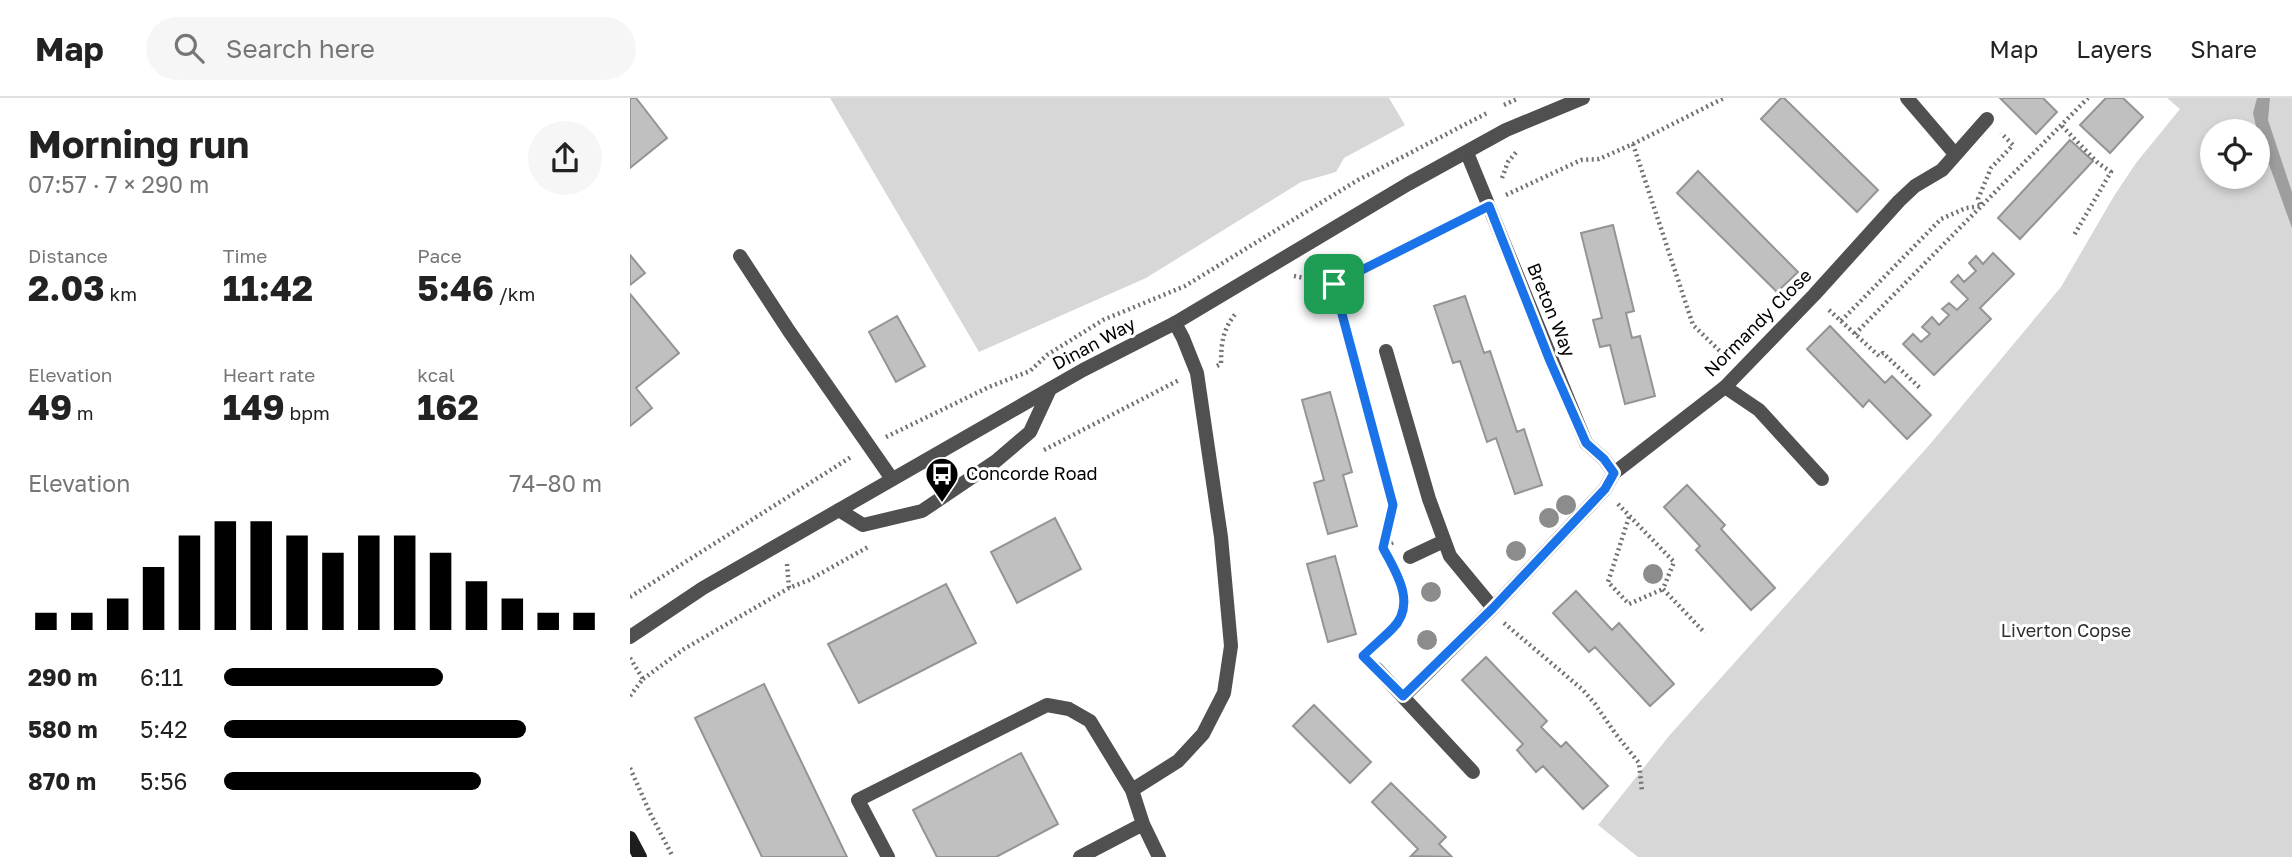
<!DOCTYPE html>
<meta charset="utf-8">
<style>
body{margin:0;font-family:"Golos Text",sans-serif;background:#f6f6f6;color:#222;height:100vh;display:flex;flex-direction:column;font-size:26px;white-space:nowrap}
*{box-sizing:border-box;margin:0}
p{font-size:23px;color:#767676}
.icon{flex:none;width:38px;height:38px;fill:none;stroke:currentColor;stroke-width:2;stroke-linecap:round;stroke-linejoin:round}
.map{position:relative;flex:1;overflow:hidden}
.panel{display:flex;flex-direction:column;background:#fff;width:630px}
.panel>*{flex:none}
.fabs{position:absolute;left:1570px;top:21px;display:grid;gap:14px}
.fabs a{display:grid;place-items:center;width:70px;height:70px;border-radius:50%;background:#fff;box-shadow:0 4px 10px #0003;font-size:35px}
.pin{position:absolute;display:grid;place-items:center;width:60px;height:60px;color:#fff;margin:-30px;border-radius:14px;box-shadow:0 4px 10px #0006}
.round{display:grid;place-items:center;flex:none;width:74px;height:74px;border-radius:37px;background:#f6f6f6}
.head{display:flex;align-items:center;justify-content:space-between;height:119px;padding:0 28px}
h1{font-size:38px;font-weight:700;line-height:52px}
.stats{display:grid;grid-template-columns:repeat(3,1fr);gap:10px;height:119px;padding:7px 28px}
.stats div{display:grid;align-content:center}
.stats b{font-size:35px;font-weight:700}
.stats small{font-size:19px;font-weight:400}
.stats p{font-size:19px}
.chart{height:196px;padding:14px 28px}
.chart p{display:flex;justify-content:space-between}
.chart svg{width:100%;height:126px;margin-top:7px;stroke:#000;stroke-width:6}
ul{padding:0 28px;list-style:none;font-size:23px}
li{display:grid;grid-template-columns:112px 84px 1fr;align-items:center;height:52px}
li i{height:18px;border-radius:9px;background:#000}
header{display:flex;align-items:center;gap:42px;box-sizing:border-box;height:98px;padding:0 35px;background:#fff;border-bottom:2px solid #e0e0e0}
header strong{font-size:33px}
nav{display:flex;gap:38px;margin-inline-start:auto;font-size:24px}
.search{width:490px;height:63px;background:#f6f6f6;display:flex;align-items:center;gap:18px;box-sizing:border-box;padding:0 24px;border-radius:38px;color:#767676;font-size:26px}
main{display:flex;flex:1;min-height:0}
.map>svg:first-child{display:block}
.green{fill:#d7d7d7;fill-rule:evenodd}
.water{fill:#9e9e9e}
.building{fill:#c0c0c0;stroke:#949494;stroke-width:2}
.lines{fill:none;stroke-linecap:round;stroke-linejoin:round}
.path{stroke:#727272;stroke-width:4.5;stroke-dasharray:2 3.5;stroke-linecap:butt}
.service{stroke:#505050;stroke-width:14}
.minor{stroke:#505050;stroke-width:14}
.tertiary{stroke:#505050;stroke-width:14}
.secondary{stroke:#1d1d1d;stroke-width:14}
.tree{fill:#8c8c8c}
.route-casing{stroke:#fff;stroke-width:14}
.route{stroke:#1a73e8;stroke-width:9}
.labels{text-anchor:middle;stroke-width:6;stroke-linejoin:round;paint-order:stroke}
.street-label{font-size:18px;fill:#000;stroke:#fff}
.poi-label{font-size:18px;fill:#000;stroke:#fff;text-anchor:start}
.park-label{font-size:18px;fill:#2e2e2e;stroke:#fff}
</style>
<header>
<strong>Map</strong>
<div class="search"><svg class="icon" aria-label="search" viewBox="0 0 24 24"><circle cx="10" cy="10" r="6"/><path d="M15 15l6 6"/></svg>Search here</div>
<nav><a>Map</a><a>Layers</a><a>Share</a></nav>
</header>
<main>
<section class="panel">
<div class="head"><div><h1>Morning run</h1><p>07:57 · 7 × 290 m</p></div><a class="round"><svg class="icon" aria-label="share" viewBox="0 0 24 24"><path d="M12 15V3M7 8l5-5 5 5M5 13v7h14v-7"/></svg></a></div>
<div class="stats">
<div><p>Distance</p><b>2.03<small> km</small></b></div>
<div><p>Time</p><b>11:42</b></div>
<div><p>Pace</p><b>5:46<small> /km</small></b></div>
</div>
<div class="stats">
<div><p>Elevation</p><b>49<small> m</small></b></div>
<div><p>Heart rate</p><b>149<small> bpm</small></b></div>
<div><p>kcal</p><b>162</b></div>
</div>
<div class="chart"><p><span>Elevation</span>74–80 m</p>
<svg viewBox="0 0 160 44" preserveAspectRatio="none"><path d="M5 44V38M15 44V38M25 44V33M35 44V22M45 44V11M55 44V6M65 44V6M75 44V11M85 44V17M95 44V11M105 44V11M115 44V17M125 44V27M135 44V33M145 44V38M155 44V38"/></svg>
</div>
<ul>
<li><b>290 m</b>6:11<i style="width:58%"></i></li>
<li><b>580 m</b>5:42<i style="width:80%"></i></li>
<li><b>870 m</b>5:56<i style="width:68%"></i></li>
</ul>
</section>
<div class="map">
<svg width="1662" height="759" viewBox="0 0 1662 759">
<rect width="100%" height="100%" fill="#fff"/>
<path class="green" d="M 200,0 L 759,0 L 775,27 L 714,60 L 706,74 L 671,84 L 516,180 L 349,254 Z
M 1537,0 L 1662,0 L 1662,759 L 1008,759 L 968,727 L 1039,638 L 1301,345 L 1431,189 L 1484,98 L 1506,65 L 1550,11 ZM 1582,33 L 1628,33 L 1628,79 L 1582,79 Z"/>
<path class="water" d="M 1627,0 L 1640,0 L 1638,22 L 1662,94 L 1662,130 L 1627,33 L 1623,15 Z"/>
<path class="building" d="M 0,0 L 6,0 L 37,40 L 0,70 Z
M 1151,0 L 1154,0 L 1248,92 L 1227,114 L 1131,21 Z
M 1370,0 L 1413,0 L 1427,14 L 1406,36 Z
M 1476,0 L 1493,0 L 1513,19 L 1480,55 L 1450,27 Z
M 1440,42 L 1463,63 L 1390,141 L 1368,120 Z
M 1068,73 L 1168,174 L 1147,194 L 1047,95 Z
M 983,127 L 1004,213 L 996,215 L 1002,240 L 1010,238 L 1025,298 L 995,306 L 980,247 L 970,249 L 963,222 L 972,220 L 951,135 Z
M 1363,155 L 1384,176 L 1350,210 L 1361,221 L 1304,277 L 1273,246 L 1283,236 L 1291,244 L 1300,236 L 1292,229 L 1302,219 L 1309,227 L 1319,217 L 1312,211 L 1319,205 L 1327,212 L 1338,201 L 1321,184 L 1328,177 L 1334,184 L 1346,173 L 1339,165 L 1346,158 L 1353,166 Z
M 0,157 L 15,175 L 0,187 Z
M 0,196 L 49,255 L 6,290 L 22,310 L 0,328 Z
M 835,198 L 854,255 L 860,253 L 887,334 L 894,331 L 912,387 L 885,396 L 866,340 L 857,344 L 830,263 L 823,265 L 804,208 Z
M 267,218 L 295,268 L 266,284 L 239,234 Z
M 1200,228 L 1255,285 L 1262,278 L 1301,317 L 1277,341 L 1239,302 L 1233,309 L 1177,251 Z
M 700,294 L 722,374 L 713,377 L 727,428 L 698,436 L 684,385 L 694,382 L 672,302 Z
M 1057,387 L 1095,427 L 1091,431 L 1145,490 L 1121,512 L 1066,452 L 1070,448 L 1034,409 Z
M 425,420 L 451,471 L 387,505 L 361,454 Z
M 705,458 L 726,536 L 698,544 L 677,466 Z
M 316,486 L 346,545 L 229,605 L 198,546 Z
M 946,493 L 982,532 L 989,525 L 1044,586 L 1020,608 L 965,549 L 959,554 L 923,515 Z
M 856,559 L 917,623 L 911,629 L 931,649 L 936,644 L 978,688 L 953,711 L 913,668 L 906,674 L 887,652 L 893,646 L 832,582 Z
M 134,586 L 217,759 L 132,759 L 65,620 Z
M 684,607 L 741,664 L 720,685 L 663,628 Z
M 391,655 L 428,726 L 366,759 L 307,759 L 283,712 Z
M 761,685 L 816,739 L 809,746 L 822,759 L 781,758 L 788,751 L 742,704 Z"/>
<g class="lines">
<path class="path" d="M 874,7 L 889,0
M 1432,28 L 1468,65 L 1481,74 L 1443,139
M 1003,46 L 1063,227 L 1097,260
M 872,80 L 878,64 L 888,52
M 876,97 L 951,62 L 969,61 L 1003,46 L 1094,0
M 664,178 L 704,186 L 841,117
M 704,186 L 763,407 L 753,450
M 1199,212 L 1211,223 L 1311,121 L 1336,110 L 1351,108 L 1348,101 L 1361,70 L 1383,47 L 1371,35
M 1211,223 L 1249,258 L 1253,255 L 1290,290
M 1225,236 L 1458,0
M 587,268 L 591,266 C 591,245 593,230 607,214
M 256,339 L 359,289 L 400,273 L 417,257 L 473,222 L 555,188 L 728,82 L 859,14
M 414,352 L 549,282
M 988,406 L 1044,464 L 1033,491 L 1075,535
M 999,419 L 978,484 L 999,506 L 1033,491
M 759,461 L 753,450 L 765,443
M 157,466 L 159,490
M 0,499 L 221,359
M 874,525 L 953,592 L 965,606 L 985,635 L 1009,665 L 1012,693
M 741,550 C 766,525 782,515 768,478
M 0,560 L 13,581 L 0,598
M 13,581 L 54,551 L 159,490 L 179,482 L 238,449
M 0,670 L 21,717 L 43,759"/>
<path class="service" d="M 1277,0 L 1325,56
M 110,158 L 159,233 L 262,381
M 1095,289 L 1129,312 L 1192,381
M 209,412 L 233,427 L 292,413 L 366,363 L 400,334 L 420,291
M 502,692 L 548,663 L 573,636 L 594,595 L 601,548 L 591,439 L 567,275 L 553,240 L 545,225
M 258,759 L 228,702 L 417,607 L 439,611 L 460,623 L 502,692 L 513,726 L 529,759
M 450,759 L 513,726"/>
<path class="minor" d="M 837,55 L 956,345 L 974,361 L 984,375
M 756,253 L 799,401 L 820,458 L 863,510
M 780,459 L 814,443
M 747,571 L 843,674
M 773,599 L 863,510 L 975,391 L 984,375 L 1095,289 L 1184,197 L 1269,103 L 1285,88 L 1312,72 L 1357,21"/>
<path class="tertiary" d="M 0,539 L 73,490 L 453,272 L 545,225 L 778,86 L 876,32 L 953,0"/>
<path class="secondary" d="M 0,740 L 10,759"/>
</g>
<g class="tree">
<circle cx="936" cy="407" r="10"/>
<circle cx="919" cy="420" r="10"/>
<circle cx="886" cy="453" r="10"/>
<circle cx="1023" cy="476" r="10"/>
<circle cx="801" cy="494" r="10"/>
<circle cx="797" cy="542" r="10"/>
</g>
<g class="lines">
<defs>
<path id="route" d="M 859,108 L 920,263 L 956,345 L 974,361 L 984,375 L 975,391 L 863,510 L 773,598 L 733,558 C 742,549 753,540 762,531 C 787,507 767,475 753,450 L 763,407 L 704,186 Z"/>
</defs>
<use href="#route" class="route-casing"/>
<use href="#route" class="route"/>
</g>
<defs>
<symbol id="bus-pin" viewBox="-11 -11 22 30"><path d="M0 17L-7.5 6A9.5 9.5 0 1 1 7.5 6Z" fill="#000" stroke="#fff"/><path d="M-5-6H5V4H4V6H2V4H-2V6H-4V4H-5ZM-3.5-4V0h7V-4ZM-3.5 1.2v1.5H-2V1.2ZM2 1.2v1.5H3.5V1.2Z" fill="#fff"/></symbol>
</defs>
<g fill-rule="evenodd">
<use href="#bus-pin" x="293" y="357" width="38" height="52"/>
</g>
<g class="labels">
<g class="street-label">
<text transform="translate(921 212) rotate(68)" y="6">Breton Way</text>
<text transform="translate(1128 225) rotate(-45)" y="6">Normandy Close</text>
<text transform="translate(464 246) rotate(-28)" y="6">Dinan Way</text>
</g>
<g class="poi-label">
<text x="336" y="382">Concorde Road</text>
</g>
<g class="park-label">
<text x="1436" y="539">Liverton Copse</text>
</g>
</g>
</svg>
<div class="fabs">
<a><svg class="icon" aria-label="locate" viewBox="0 0 24 24"><circle cx="12" cy="12" r="6"/><path d="M12 2v4M12 18v4M2 12h4M18 12h4"/></svg></a>
</div>
<div class="pin" style="left:704px;top:186px;background:#1e9e55"><svg class="icon" aria-label="arrive" viewBox="0 0 24 24"><path d="M6 21V4h12l-3 4 3 4H6"/></svg></div>
</div>
</main>
